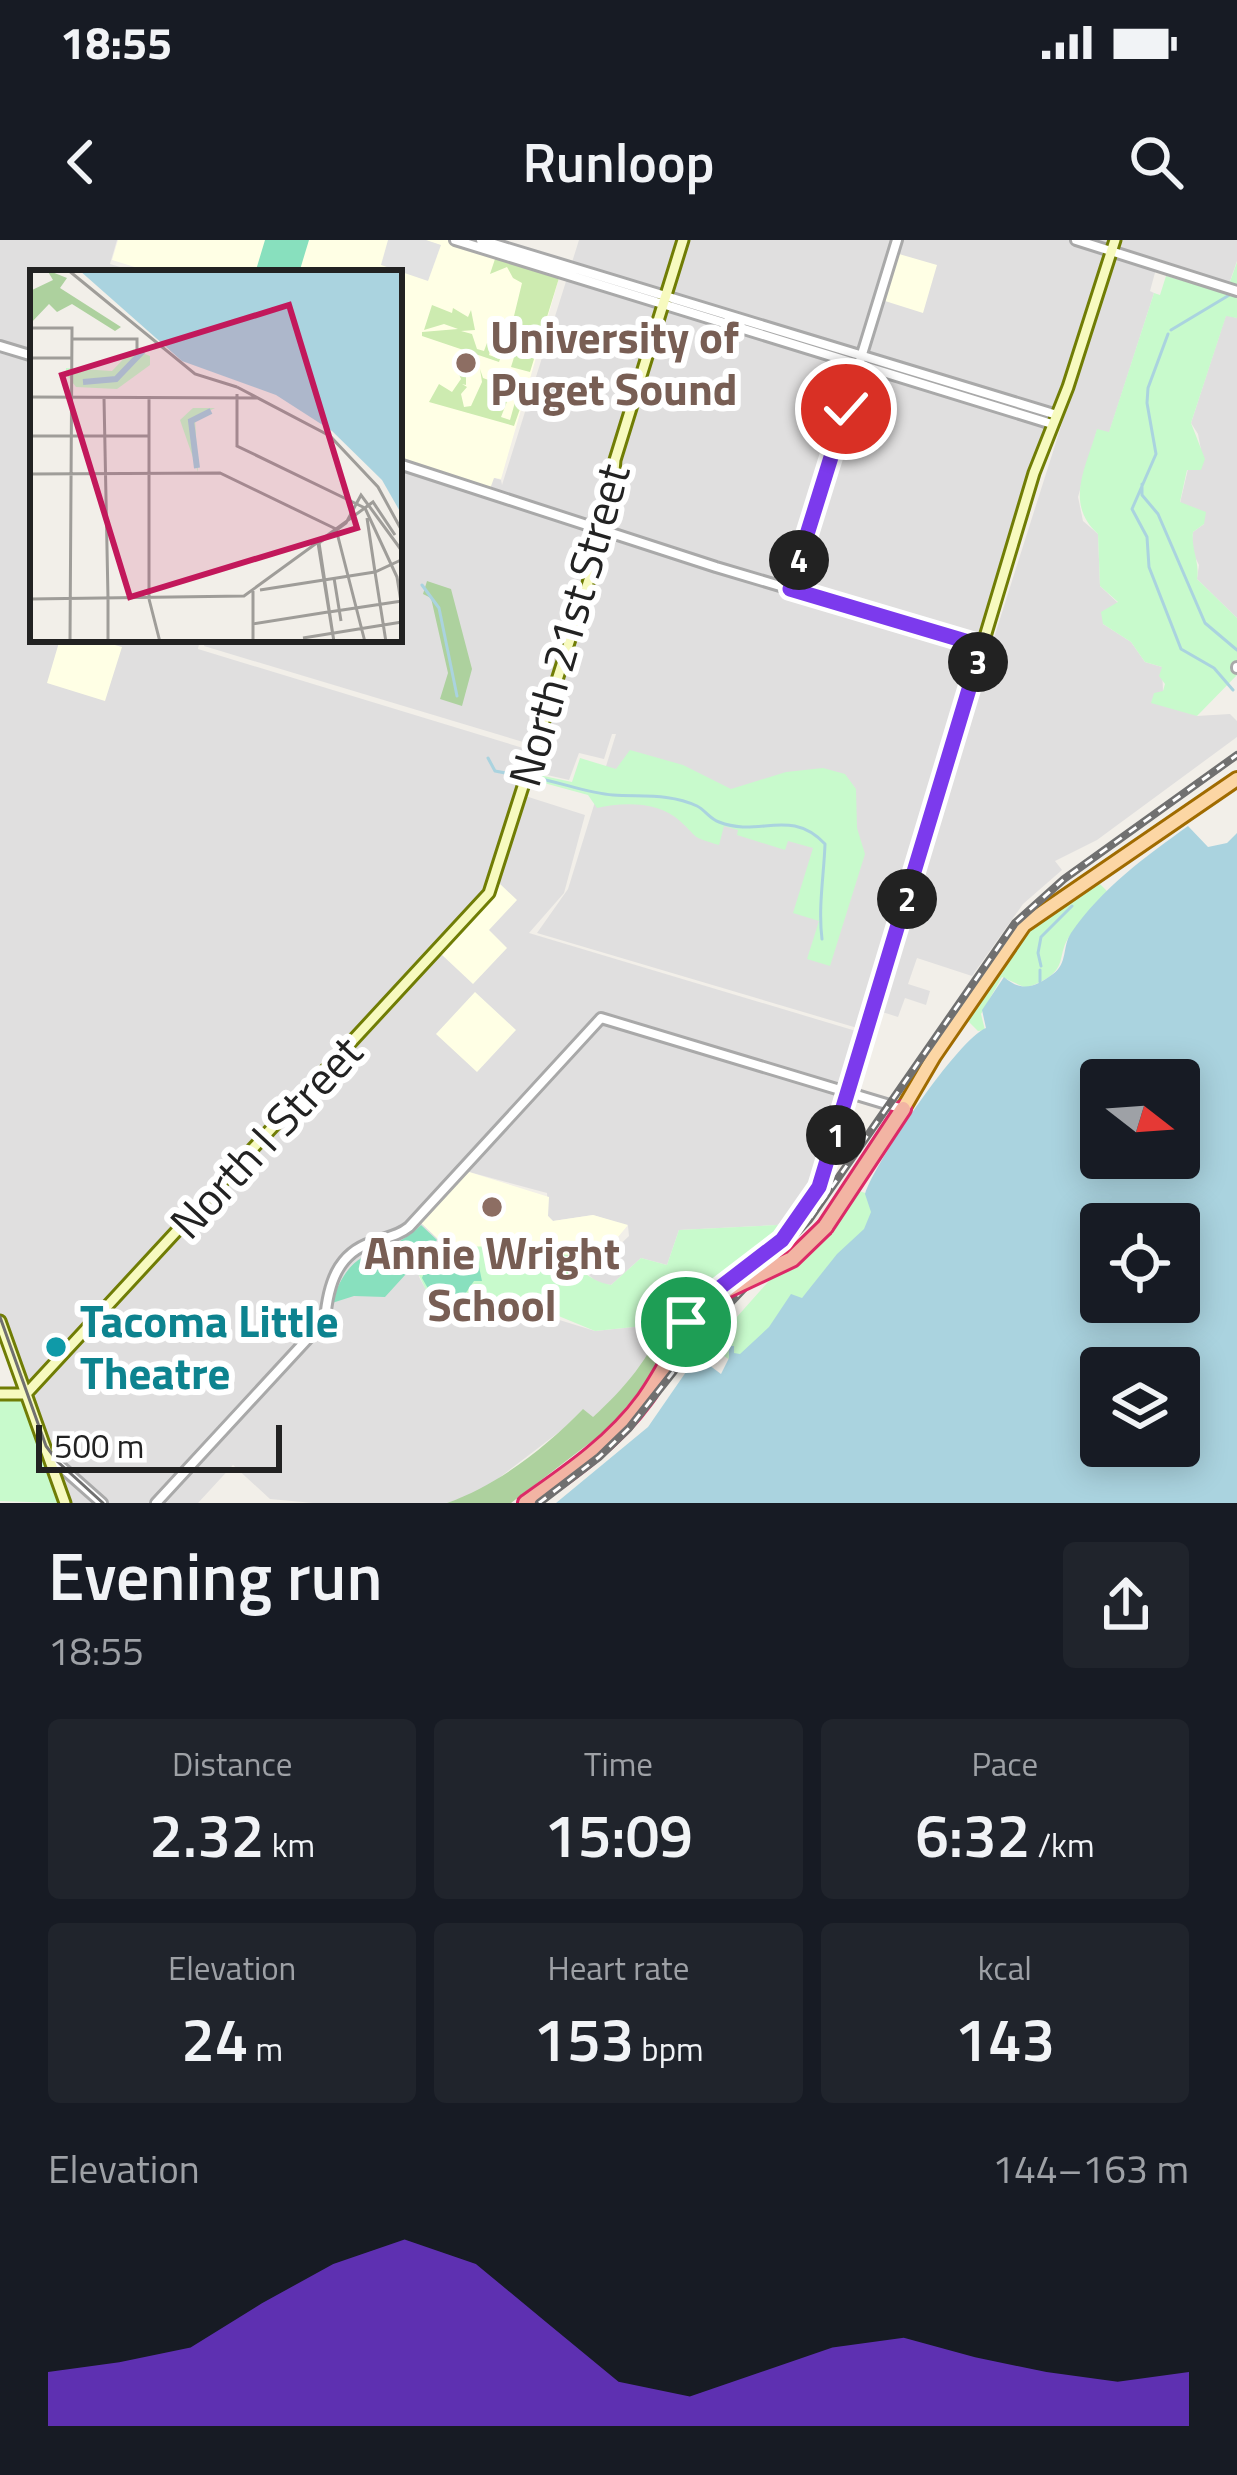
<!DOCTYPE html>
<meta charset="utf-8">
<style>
body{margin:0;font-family:"Titillium Web",sans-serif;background:#20242c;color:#f1f3f6;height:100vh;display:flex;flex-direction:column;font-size:45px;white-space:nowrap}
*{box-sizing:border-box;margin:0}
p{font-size:39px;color:#9ea1a6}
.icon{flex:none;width:66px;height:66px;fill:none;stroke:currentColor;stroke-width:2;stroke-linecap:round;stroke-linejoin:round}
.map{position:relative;height:1263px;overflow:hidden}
.panel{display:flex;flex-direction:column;background:#171b24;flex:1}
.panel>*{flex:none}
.needle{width:78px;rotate:107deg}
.buttons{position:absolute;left:1080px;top:819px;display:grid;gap:24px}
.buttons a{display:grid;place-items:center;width:120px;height:120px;border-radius:12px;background:#171b24;box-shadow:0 6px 30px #0003;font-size:60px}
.scale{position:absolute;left:36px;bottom:30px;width:246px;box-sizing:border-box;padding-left:12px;border:6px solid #222;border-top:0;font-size:33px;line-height:42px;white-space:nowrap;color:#222;-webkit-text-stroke:9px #fff;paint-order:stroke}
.pin{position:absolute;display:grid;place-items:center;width:102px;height:102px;color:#fff;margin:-51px;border:6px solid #fff;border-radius:50%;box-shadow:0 3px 12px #0007}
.km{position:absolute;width:60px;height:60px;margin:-30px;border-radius:50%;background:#222;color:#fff;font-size:33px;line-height:60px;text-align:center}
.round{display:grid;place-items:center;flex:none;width:126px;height:126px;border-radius:12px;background:#20242c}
.head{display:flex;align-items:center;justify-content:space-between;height:204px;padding:0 48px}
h1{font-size:66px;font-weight:600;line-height:90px}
.metrics{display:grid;grid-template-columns:repeat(3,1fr);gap:18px;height:204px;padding:12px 48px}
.metrics div{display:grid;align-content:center;border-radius:12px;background:#20242c;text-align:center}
.metrics b{font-size:60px;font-weight:600}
.metrics small{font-size:33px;font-weight:400}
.metrics p{font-size:33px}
.chart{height:336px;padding:24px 48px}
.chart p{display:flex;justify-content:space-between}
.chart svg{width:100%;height:216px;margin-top:12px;fill:#7c3aed;opacity:.7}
.status{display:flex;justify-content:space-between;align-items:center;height:84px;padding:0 60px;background:#171b24;direction:ltr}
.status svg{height:33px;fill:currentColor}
header{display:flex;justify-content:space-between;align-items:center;height:156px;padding:0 48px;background:#171b24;font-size:54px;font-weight:600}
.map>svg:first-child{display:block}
.residential{fill:#e0dfdf}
.education{fill:#ffffe5}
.grass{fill:#cdebb0}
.forest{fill:#add19e}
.park{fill:#c8facc}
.pitch{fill:#88e0be}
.parking{fill:#e2e2e2}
.water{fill:#aad3df;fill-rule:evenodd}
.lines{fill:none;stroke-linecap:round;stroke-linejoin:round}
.stream{stroke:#aad3df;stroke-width:3}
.tertiary-casing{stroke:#a9a9a9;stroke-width:14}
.secondary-casing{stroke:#707d05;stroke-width:15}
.primary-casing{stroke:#a06b00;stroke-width:18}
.trunk-casing{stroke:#dc2a67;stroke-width:20}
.tertiary{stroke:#fff;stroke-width:8}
.secondary{stroke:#f7fabf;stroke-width:9}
.primary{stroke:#fcd6a4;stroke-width:12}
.trunk{stroke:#f2b4a3;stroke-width:14}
.tram{stroke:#707070;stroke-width:3}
.rail-casing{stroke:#707070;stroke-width:8}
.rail{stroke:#fff;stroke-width:3;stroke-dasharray:9;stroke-linecap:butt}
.trunk-bridge-casing{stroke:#dc2a67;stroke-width:20;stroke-linecap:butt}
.trunk-bridge{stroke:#f2b4a3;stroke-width:14}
.route-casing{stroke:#fff;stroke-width:24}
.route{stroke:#7c3aed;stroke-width:15}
.education-dot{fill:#8d6e63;stroke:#fff;stroke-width:4.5}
.culture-dot{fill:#0f9aa8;stroke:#fff;stroke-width:4.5}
.labels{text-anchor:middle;stroke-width:12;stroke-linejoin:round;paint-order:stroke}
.education-label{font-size:45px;font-weight:bold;fill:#785e54;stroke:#fff;text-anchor:start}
.street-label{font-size:45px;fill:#222;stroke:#fff}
.culture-label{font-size:45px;font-weight:bold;fill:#0d838f;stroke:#fff;text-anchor:start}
.inset-river{fill:none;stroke:#aad3df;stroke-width:6}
.inset-road{fill:none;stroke:#9f9d99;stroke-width:3}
.view{fill:#c2185b;fill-opacity:0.15;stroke:#c2185b;stroke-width:6}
.inset-edge{fill:none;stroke:#222;stroke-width:6}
</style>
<div class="status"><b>18:55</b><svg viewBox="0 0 49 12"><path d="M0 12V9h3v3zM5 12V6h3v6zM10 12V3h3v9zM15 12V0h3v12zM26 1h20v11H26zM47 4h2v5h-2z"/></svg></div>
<header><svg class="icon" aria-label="back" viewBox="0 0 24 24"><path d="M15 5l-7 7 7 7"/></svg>Runloop<svg class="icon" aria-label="search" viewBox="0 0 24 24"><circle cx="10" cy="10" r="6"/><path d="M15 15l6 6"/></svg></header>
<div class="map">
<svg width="1237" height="1263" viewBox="0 0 1237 1263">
<rect width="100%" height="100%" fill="#f2efe9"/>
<path class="residential" d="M 0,0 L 117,0 L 110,24 L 130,30 L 33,33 L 33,399 L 200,399 L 198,409 L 533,511 L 519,554 L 585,575 L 564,653 L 529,693 L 866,794 L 826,928 L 805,972 L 777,985 L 679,990 L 667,1025 L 641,1018 L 611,1045 L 597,1043 L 578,1024 L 606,1018 L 629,996 L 628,986 L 593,975 L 553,981 L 548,976 L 547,953 L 458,929 L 415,975 L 443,997 L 421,1022 L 419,1037 L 428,1053 L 429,1064 L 540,1074 L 595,1091 L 663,1084 L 653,1109 L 625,1148 L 592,1178 L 582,1170 L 563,1189 L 482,1251 L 447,1263 L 313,1263 L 270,1259 L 233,1225 L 198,1263 L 65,1263 L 0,1081 Z
M 579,0 L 1112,0 L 1064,149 L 1042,197 L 864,790 L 537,693 L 568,649 L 616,494 L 612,494 L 604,519 L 579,513 L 569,540 L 534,532 L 540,507 L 204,406 L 206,399 L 399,399 L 399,221 L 489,248 L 493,237 L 501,240 L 502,245 Z
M 1121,0 L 1237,0 L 1237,21 L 1229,44 L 1119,8 Z
M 1115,16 L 1156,29 L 1150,51 L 1154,53 L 1109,193 L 1097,190 L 1078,257 L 1083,281 L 1098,294 L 1100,346 L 1118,363 L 1103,384 L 1131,402 L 1145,422 L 1162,427 L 1163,451 L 1197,476 L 1230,474 L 1237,481 L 1237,497 L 1097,600 L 1055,621 L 1062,630 L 1023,664 L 972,736 L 917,718 L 908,744 L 930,751 L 926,765 L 905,758 L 898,777 L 876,770 Z
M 1226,75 L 1237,78 L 1237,378 L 1197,339 L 1199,325 L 1191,309 L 1193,292 L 1204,284 L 1180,263 L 1188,229 L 1201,210 L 1198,194 L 1191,183 Z"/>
<path class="education" d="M 118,0 L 466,0 L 559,38 L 501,239 L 494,238 L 490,249 L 399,218 L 399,33 L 137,33 L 138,28 L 112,20 Z
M 899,14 L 937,25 L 923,73 L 885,61 Z
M 60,399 L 93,399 L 122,407 L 105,461 L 47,443 Z
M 499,643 L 517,660 L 489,690 L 507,708 L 473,744 L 441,714 L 494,658 Z
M 475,752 L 516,790 L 477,832 L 436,794 Z
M 469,932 L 549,957 L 548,976 L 553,981 L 593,975 L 628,985 L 608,1009 L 587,1017 L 476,1007 L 432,1014 L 440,1001 L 420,982 Z"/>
<path class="grass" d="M 496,16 L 559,38 L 530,132 L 511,127 L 516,111 L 530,116 L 533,106 L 515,101 L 508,109 L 514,89 L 501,85 L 514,76 L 522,43 L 513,38 L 507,27 L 490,34 Z
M 432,65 L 452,73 L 453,68 L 468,77 L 471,70 L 475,90 L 461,91 L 472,94 L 477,109 L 484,111 L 487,103 L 492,104 L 489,115 L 500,119 L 499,122 L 422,96 L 422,92 L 458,89 L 444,84 L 424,90 Z
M 466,112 L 462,121 L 476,127 L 466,133 L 466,145 L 462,144 L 467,147 L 461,154 L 464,167 L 471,166 L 482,142 L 480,129 L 483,138 L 494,142 L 492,153 L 497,154 L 500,145 L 508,148 L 510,154 L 501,177 L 510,180 L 521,141 L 529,143 L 514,186 L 429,162 L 439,144 L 452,152 L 461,139 L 456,127 Z"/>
<path class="forest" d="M 427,341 L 451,349 L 472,429 L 462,466 L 440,459 L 448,433 L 431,358 L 423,354 Z
M 666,1078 L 684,1082 L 650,1138 L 608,1189 L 511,1263 L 447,1263 C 498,1245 545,1208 583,1169 L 593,1177 C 626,1147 649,1119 666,1078 Z"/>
<path class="park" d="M 1237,22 L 1237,78 L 1226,76 L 1191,183 L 1205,219 L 1201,230 L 1187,230 L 1180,262 L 1206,272 L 1204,284 L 1193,292 C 1191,310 1200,322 1197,339 L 1237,378 L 1237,435 L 1197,476 L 1151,463 L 1154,453 L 1163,451 L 1165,444 L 1159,436 L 1162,427 L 1145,422 L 1131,402 L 1103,384 L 1101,372 L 1118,362 L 1100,346 L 1098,294 C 1064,263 1086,228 1097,189 L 1109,192 L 1154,53 L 1160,55 L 1166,36 L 1226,53 Z
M 630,510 L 683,525 L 731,549 L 786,532 L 823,528 L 845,534 L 856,549 L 857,588 L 865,614 L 830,726 L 807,719 L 819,681 L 793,673 L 813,608 L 788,601 L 785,610 L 737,595 L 738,590 L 724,586 L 719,605 C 689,596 700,599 680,581 C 659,561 622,562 597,568 L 588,555 L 533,540 L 534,534 L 572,542 L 580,518 L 616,529 Z
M 1095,639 L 1107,651 C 1096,664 1085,677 1074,690 C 1051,717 1076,730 1026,748 L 1002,737 L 981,774 L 985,790 L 978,791 L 963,776 L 1026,688 Z
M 842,946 L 899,963 L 735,1124 L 711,1106 L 808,997 Z
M 799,975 L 770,1010 L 730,1039 L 719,1036 L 711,1052 L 684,1082 L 666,1078 L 663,1084 L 595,1091 L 544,1070 L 447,1063 L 427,1052 L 419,1035 C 432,989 532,1012 570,1015 C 576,1030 594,1042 611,1045 L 641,1018 L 667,1025 L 679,990 L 777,985 Z
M 0,1156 L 23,1160 L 60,1263 L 0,1261 Z"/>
<path class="pitch" d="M 265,0 L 309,0 L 299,33 L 256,30 Z
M 421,985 L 437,1000 L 385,1057 L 354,1056 L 332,1063 C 352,998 384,1022 421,985 Z
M 466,1012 L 477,1017 L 482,1041 L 474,1041 L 463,1057 L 430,1052 L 422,1038 L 429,1019 Z"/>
<path class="parking" d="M 388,0 L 426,0 L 441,5 L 428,41 L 381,25 Z"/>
<path class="water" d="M 1188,586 L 1208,607 L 1227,603 L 1237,593 L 1237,1263 L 556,1263 L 648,1187 L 697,1116 L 721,1134 L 729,1118 L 729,1106 L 734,1106 L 734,1113 L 740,1114 L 769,1087 L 791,1054 L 802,1058 L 837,1014 L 864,989 L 871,972 L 865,954 C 875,922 959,798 986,788 L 982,770 L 1004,737 C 1021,752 1034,748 1053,734 C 1068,723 1062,707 1071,693 C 1102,648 1145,617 1188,586 ZM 1179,840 L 1179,918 L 1101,918 L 1101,840 ZM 1101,984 L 1179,984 L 1179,1062 L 1101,1062 ZM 1101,1128 L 1179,1128 L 1179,1206 L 1101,1206 Z"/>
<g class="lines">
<path class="stream" d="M 1171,90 L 1236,51
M 1168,94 L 1148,148 L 1147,163 L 1156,214 L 1132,269 L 1147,297 L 1149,327 L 1181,409 L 1214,428 L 1233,450
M 1142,244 L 1142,255 L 1158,274 L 1205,383 L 1237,410
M 422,345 L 439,368 L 457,456
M 488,518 L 495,531 L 521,536
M 530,537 C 558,541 586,553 613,555 C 641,557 670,553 697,566 C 705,570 710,579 719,582 C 759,598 790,567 825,604 C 824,635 818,667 822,699
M 1041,726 L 1038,713 L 1041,697 L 1072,666
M 1040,730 L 1040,742"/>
<defs>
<path id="tertiary" d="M 455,0 L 1052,184
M 481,0 L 1057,175
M 1076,0 L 1237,51
M 0,106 L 33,116
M 399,224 L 716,327 L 982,406
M 790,349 L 897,0
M 1237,427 L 1237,428
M 49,1216 L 102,1263
M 156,1263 L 325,1080 C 328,1045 337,1013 373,1002 C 387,997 398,996 409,987 L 601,778 L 903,869"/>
<path id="secondary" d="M 745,1038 L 796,984 L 823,938 L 1034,233 L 1068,147 L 1115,0
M 717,1049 L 752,1024
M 0,1081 L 65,1263
M 675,1120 L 733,1050
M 0,1154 L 26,1154
M 26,1154 L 489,653 L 610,274 L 615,220 L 683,0"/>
<path id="primary" d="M 903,869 L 934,816 L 1024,685 L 1237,539"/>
<path id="trunk" d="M 825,987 L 903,869
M 526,1263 C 569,1233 614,1202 645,1159 C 671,1123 684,1081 720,1053"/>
</defs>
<use href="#tertiary" class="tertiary-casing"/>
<use href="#secondary" class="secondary-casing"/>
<use href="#primary" class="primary-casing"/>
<use href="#trunk" class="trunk-casing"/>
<use href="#tertiary" class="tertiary"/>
<use href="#secondary" class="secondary"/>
<use href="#primary" class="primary"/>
<use href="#trunk" class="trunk"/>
<path class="tram" d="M 0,1077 L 46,1206 L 58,1222 L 103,1263"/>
<defs>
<path id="rail" d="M 539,1263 L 599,1217 L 629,1188 L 716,1078 L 809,980 L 1015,683 L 1064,639 L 1237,515"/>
</defs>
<use href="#rail" class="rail-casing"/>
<use href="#rail" class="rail"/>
<defs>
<path id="trunk-bridge" d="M 720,1053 L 792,1019 L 825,987"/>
</defs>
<use href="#trunk-bridge" class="trunk-bridge-casing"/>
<use href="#trunk-bridge" class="trunk-bridge"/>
</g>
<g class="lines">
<defs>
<path id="route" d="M 686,1082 L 709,1056 L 782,1000 L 819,947 L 982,406 L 790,349 L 846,169"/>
</defs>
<use href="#route" class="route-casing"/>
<use href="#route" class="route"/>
</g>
<g class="education-dot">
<circle cx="466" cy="123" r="12"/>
<circle cx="492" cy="967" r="12"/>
</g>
<circle class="culture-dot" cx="56" cy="1107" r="12"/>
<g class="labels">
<g class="education-label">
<text x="490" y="113">University of<tspan x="490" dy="52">Puget Sound</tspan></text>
<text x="492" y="1029" text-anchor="middle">Annie Wright<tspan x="492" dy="52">School</tspan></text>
</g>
<g class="street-label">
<text transform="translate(569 385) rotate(-74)" y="16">North 21st Street</text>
<text transform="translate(266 897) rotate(-47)" y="16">North I Street</text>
</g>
<g class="culture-label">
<text x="80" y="1097">Tacoma Little<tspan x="80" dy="52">Theatre</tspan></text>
</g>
</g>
<g transform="translate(30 30)">
<rect width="372" height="372" fill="#f2efe9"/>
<path d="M 17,0 L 37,8 L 30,18 L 91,57 L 85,61 L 42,34 L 27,42 L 19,34 L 0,54 L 0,21 L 23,10 Z" fill="#add19e"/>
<path d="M 103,79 L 120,86 L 120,95 L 87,119 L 46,117 L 36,104 L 36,98 L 82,101 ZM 163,138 L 185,138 L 165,148 L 168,202 L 150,150 Z" fill="#c8facc"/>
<path d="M 49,0 L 372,0 L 372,245 L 352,210 L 302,161 L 246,125 L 152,91 Z" fill="#aad3df"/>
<path class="inset-river" d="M 53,112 L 86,109 L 113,81M 167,198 L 161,151 L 181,141"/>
<path class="inset-road" d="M 38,0 L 165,104 L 207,117M 0,58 L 42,58 L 40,372M 42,69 L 107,69 L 107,80M 0,88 L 42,88M 207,117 L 300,166 L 348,217 L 372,261M 207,124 L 207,176 L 335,238 L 367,307 L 372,338M 0,127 L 227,128M 74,128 L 78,328M 1,166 L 120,166M 0,204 L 190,203 L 306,259M 337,248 L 345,302 L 371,290M 306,259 L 335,372M 288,273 L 303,366M 304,308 L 311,351M 230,320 L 345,302 L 356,372M 223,321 L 223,372M 119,328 L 119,128M 0,329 L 214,326 L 343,232 L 365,265M 119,329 L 130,372M 299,342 L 372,331M 223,354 L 298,342M 273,368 L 372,352M 78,372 L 78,329M 304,372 L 289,273 L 316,253 L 331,225 L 372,281"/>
<path class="view" d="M 259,35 L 327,258 L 100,327 L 32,105 Z"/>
<rect width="372" height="372" class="inset-edge"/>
</g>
</svg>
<div class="buttons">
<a><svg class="needle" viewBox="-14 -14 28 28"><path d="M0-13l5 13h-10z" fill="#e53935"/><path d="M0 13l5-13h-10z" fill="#9ea1a6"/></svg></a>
<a><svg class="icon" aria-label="locate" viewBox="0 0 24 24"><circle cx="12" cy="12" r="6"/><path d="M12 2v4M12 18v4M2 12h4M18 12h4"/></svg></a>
<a><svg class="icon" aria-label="layers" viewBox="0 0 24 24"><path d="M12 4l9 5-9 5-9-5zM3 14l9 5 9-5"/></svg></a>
</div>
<div class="scale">500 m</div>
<div class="pin" style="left:686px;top:1082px;background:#1e9e55"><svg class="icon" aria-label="arrive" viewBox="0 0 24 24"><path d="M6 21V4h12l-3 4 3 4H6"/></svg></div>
<div class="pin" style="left:846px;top:169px;background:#d93025"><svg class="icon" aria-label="check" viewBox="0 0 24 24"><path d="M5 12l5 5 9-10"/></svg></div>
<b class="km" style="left:836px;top:895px">1</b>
<b class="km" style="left:907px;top:659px">2</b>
<b class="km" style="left:978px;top:422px">3</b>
<b class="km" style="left:799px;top:320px">4</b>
</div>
<section class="panel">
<div class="head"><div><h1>Evening run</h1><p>18:55</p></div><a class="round"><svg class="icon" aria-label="share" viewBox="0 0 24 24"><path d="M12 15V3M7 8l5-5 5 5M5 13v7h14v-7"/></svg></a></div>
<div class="metrics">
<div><p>Distance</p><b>2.32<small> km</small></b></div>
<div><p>Time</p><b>15:09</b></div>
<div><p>Pace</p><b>6:32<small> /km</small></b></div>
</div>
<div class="metrics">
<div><p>Elevation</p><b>24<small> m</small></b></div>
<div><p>Heart rate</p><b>153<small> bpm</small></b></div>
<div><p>kcal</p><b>143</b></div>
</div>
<div class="chart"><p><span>Elevation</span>144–163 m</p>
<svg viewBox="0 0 160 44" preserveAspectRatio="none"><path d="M0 44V33L10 31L20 28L30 19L40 11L50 6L60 11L70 23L80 35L90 38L100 33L110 28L120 26L130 30L140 33L150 35L160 33V44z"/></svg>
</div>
</section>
